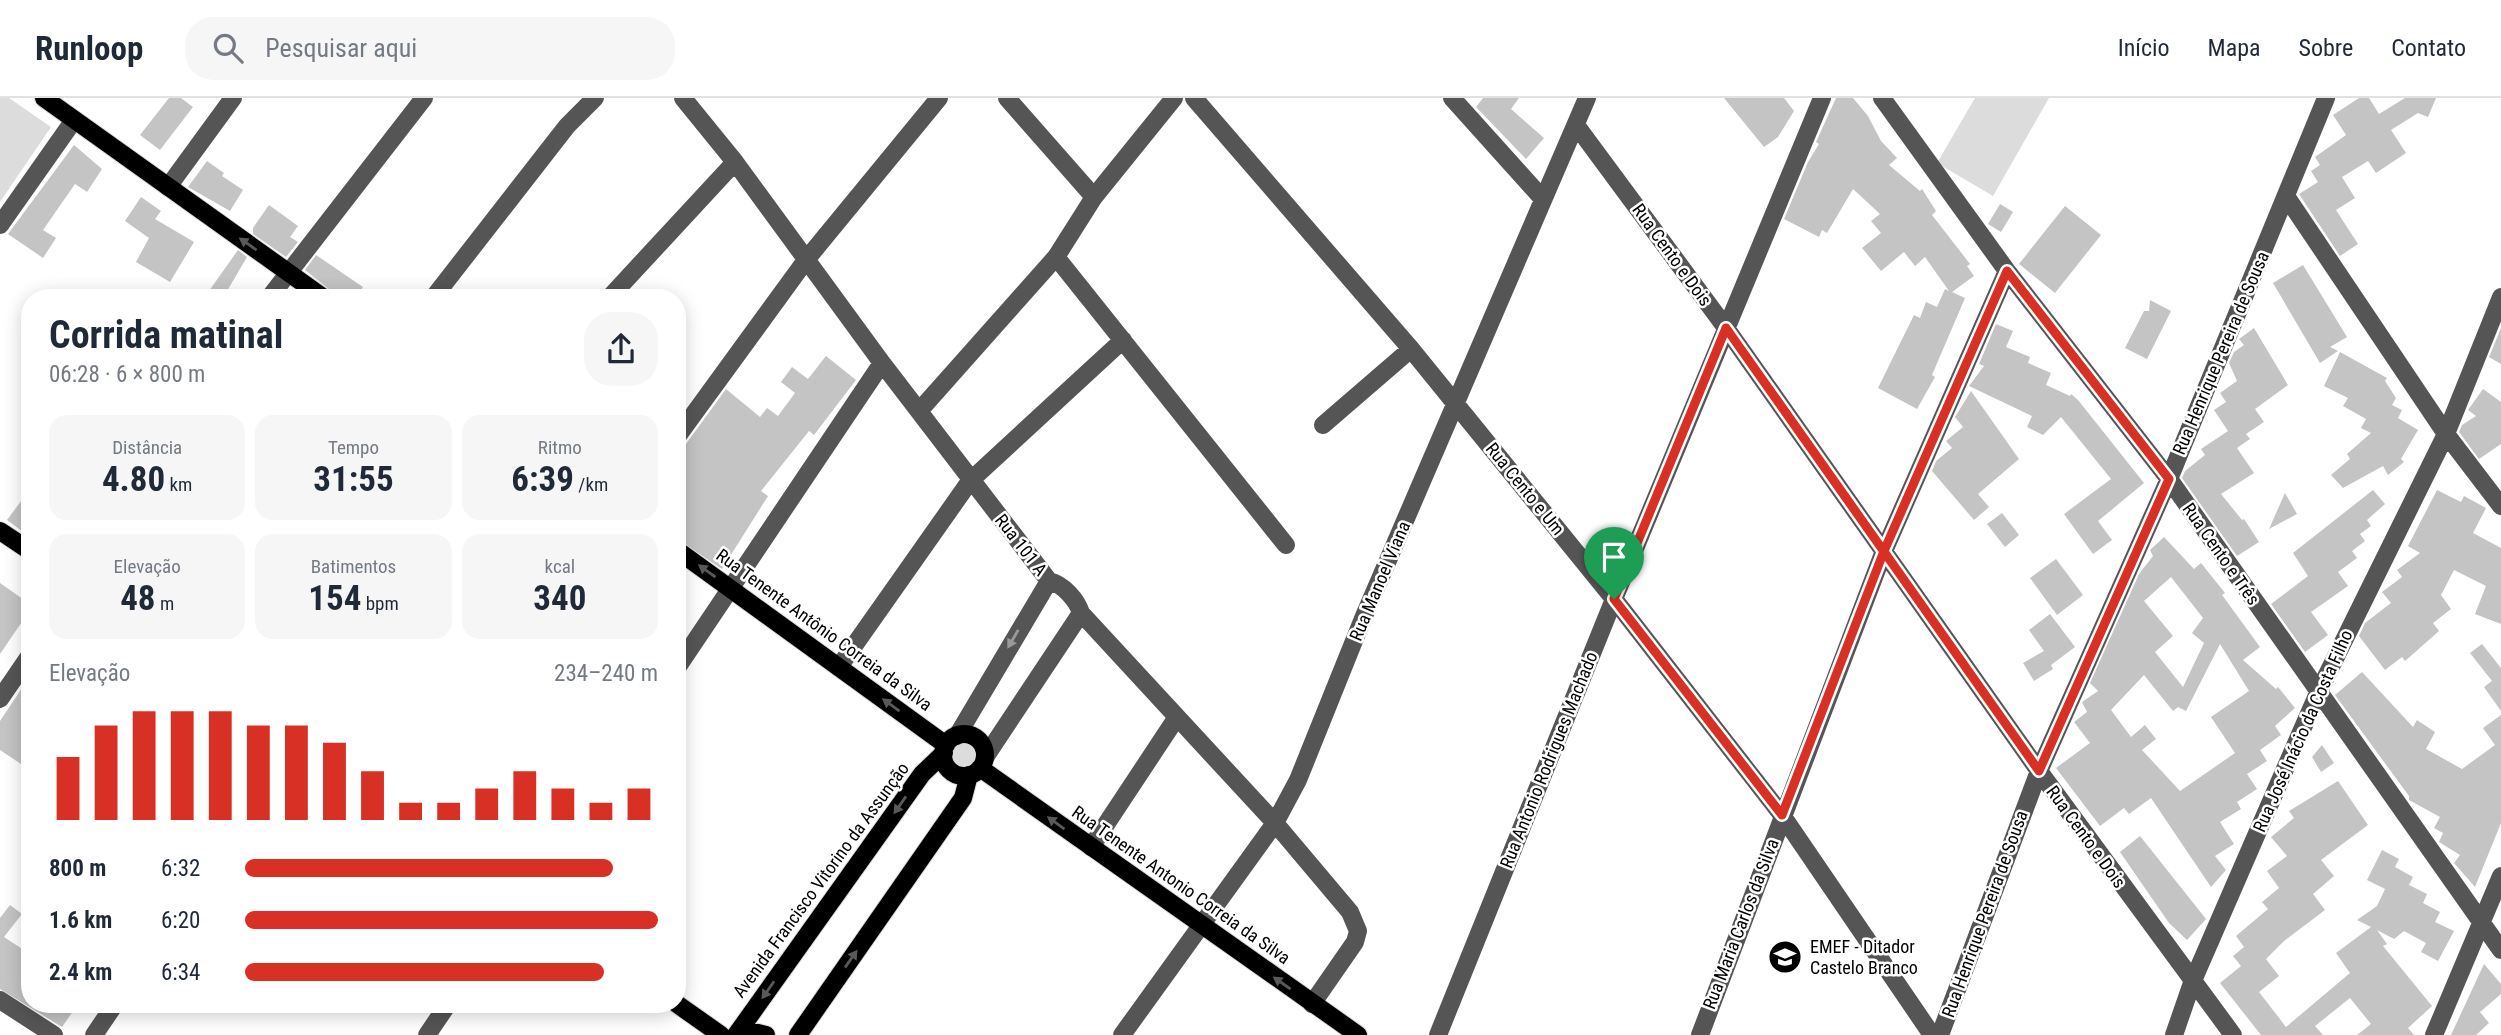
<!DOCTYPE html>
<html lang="pt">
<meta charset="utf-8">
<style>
body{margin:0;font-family:"Roboto Condensed",sans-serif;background:#f6f6f7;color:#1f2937;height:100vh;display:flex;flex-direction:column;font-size:26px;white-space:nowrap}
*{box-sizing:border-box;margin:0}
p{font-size:23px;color:#747a83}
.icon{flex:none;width:38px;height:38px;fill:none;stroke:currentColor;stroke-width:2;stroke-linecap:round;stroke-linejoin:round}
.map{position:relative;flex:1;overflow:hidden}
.panel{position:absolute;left:21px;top:191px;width:665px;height:724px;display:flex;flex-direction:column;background:#fff;border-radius:28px;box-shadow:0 4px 18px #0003}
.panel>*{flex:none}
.pin{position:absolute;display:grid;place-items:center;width:60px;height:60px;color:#fff;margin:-72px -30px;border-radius:50% 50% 50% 0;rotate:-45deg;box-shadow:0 0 7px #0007}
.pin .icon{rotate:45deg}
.round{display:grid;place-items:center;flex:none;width:74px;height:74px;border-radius:28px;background:#f6f6f7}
.headline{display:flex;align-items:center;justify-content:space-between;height:119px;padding:0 28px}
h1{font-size:38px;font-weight:700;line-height:52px}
.metrics{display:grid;grid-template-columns:repeat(3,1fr);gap:10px;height:119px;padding:7px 28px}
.metrics div{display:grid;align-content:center;border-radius:18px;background:#f6f6f7;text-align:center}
.metrics b{font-size:35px;font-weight:700}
.metrics small{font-size:19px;font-weight:400}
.metrics p{font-size:19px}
.chart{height:196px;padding:14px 28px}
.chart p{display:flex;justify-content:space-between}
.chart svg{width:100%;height:126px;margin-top:7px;stroke:#d93025;stroke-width:6}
ul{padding:0 28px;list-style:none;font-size:23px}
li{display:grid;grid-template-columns:112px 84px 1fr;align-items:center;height:52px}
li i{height:18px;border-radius:9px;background:#d93025}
header{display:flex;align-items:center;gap:42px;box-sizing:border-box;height:98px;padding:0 35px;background:#fff;border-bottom:2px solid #e0e1e3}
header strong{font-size:33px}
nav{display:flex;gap:38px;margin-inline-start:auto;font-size:24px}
.search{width:490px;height:63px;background:#f6f6f7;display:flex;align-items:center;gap:18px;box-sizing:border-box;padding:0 24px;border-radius:28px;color:#747a83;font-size:26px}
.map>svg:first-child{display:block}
.green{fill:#dcdcdc}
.building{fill:#c4c4c4;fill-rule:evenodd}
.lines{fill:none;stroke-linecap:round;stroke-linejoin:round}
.major-casing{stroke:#dbdbdb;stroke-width:20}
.minor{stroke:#555;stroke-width:18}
.major{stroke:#000;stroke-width:18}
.oneway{fill:#595959}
.oneway2{fill:#999}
.route-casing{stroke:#fff;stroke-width:14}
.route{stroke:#d93025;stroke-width:9}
.labels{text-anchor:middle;stroke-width:5;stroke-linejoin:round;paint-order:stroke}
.street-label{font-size:18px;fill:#000;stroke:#fff}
.poi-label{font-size:18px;fill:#000;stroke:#fff;text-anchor:start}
</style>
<header>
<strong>Runloop</strong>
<div class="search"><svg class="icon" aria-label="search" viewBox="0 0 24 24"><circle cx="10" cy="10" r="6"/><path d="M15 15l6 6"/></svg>Pesquisar aqui</div>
<nav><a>Início</a><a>Mapa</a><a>Sobre</a><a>Contato</a></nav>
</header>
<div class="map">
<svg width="2501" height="937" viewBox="0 0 2501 937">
<rect width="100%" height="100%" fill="#fff"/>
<path class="green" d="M 0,0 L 9,0 L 51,29 L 0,104 Z
M 1975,0 L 2049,0 L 1993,98 L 1937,65 Z
M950 657a15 15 0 1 1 30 0a15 15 0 1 1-30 0Z"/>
<path class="building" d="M 169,0 L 181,0 L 193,9 L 160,52 L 140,37 Z
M 1483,0 L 1519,0 L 1511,11 L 1544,40 L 1526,61 L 1476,9 Z
M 1724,0 L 1784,0 L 1794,13 L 1778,39 L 1764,49 Z
M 1836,0 L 1853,0 L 1868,18 L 1881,43 L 1897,60 L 1889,67 L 1920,93 L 1922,91 L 1936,113 L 1932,117 L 1970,166 L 1967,168 L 1974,178 L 1952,194 L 1965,200 L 1932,277 L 1935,279 L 1917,311 L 1878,290 L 1914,217 L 1920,220 L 1926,204 L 1937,209 L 1945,191 L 1949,193 L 1925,159 L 1915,168 L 1904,154 L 1881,173 L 1862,150 L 1881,135 L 1871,123 L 1880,116 L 1853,91 L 1827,135 L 1822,132 L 1819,139 L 1784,121 L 1808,64 L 1819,46 L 1816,44 Z
M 2359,0 L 2369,0 L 2379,16 L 2405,0 L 2436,0 L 2428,19 L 2418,15 L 2391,32 L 2406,55 L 2376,75 L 2368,63 L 2342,79 L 2355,100 L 2336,112 L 2358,146 L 2340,158 L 2299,96 L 2318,84 L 2311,73 L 2320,67 L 2315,59 L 2346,37 L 2333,17 Z
M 74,47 L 102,71 L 87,94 L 75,86 L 43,132 L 56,140 L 43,160 L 8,136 Z
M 207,63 L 224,75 L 222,78 L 243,92 L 230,113 L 188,89 Z
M 141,99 L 161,113 L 155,121 L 194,144 L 170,184 L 136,164 L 149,140 L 125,123 Z
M 2000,106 L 2013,114 L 2001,134 L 1988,126 Z
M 269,107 L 298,128 L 290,139 L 298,144 L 286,159 L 253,136 L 253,130 Z
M 2065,108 L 2101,137 L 2055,195 L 2019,166 Z
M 238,152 L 247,159 L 223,200 L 204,200 Z
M 316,157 L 363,189 L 356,200 L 340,200 L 305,172 Z
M 2303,167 L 2347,239 L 2330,249 L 2338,253 L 2320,265 L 2273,185 Z
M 2150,202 L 2171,213 L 2147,261 L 2125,250 L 2144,213 L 2149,213 Z
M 1996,226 L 2013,233 L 2006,249 L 2030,259 L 2028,265 L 2051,275 L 2046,287 L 2070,298 L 2071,296 L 2078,302 L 2144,385 L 2098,423 L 2112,442 L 2093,456 L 2064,416 L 2111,381 L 2061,319 L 2043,337 L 2027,329 L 2032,318 L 1969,288 L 1984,268 L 1979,266 Z
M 2254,230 L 2288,287 L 2255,311 L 2264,324 L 2246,336 L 2250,341 L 2237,350 L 2254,375 L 2221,396 L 2242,422 L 2244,421 L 2259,444 L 2237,458 L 2182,380 L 2185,373 L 2205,357 L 2201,351 L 2228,333 L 2214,312 L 2226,304 L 2220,295 L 2237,283 L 2229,265 L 2234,254 L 2244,247 L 2239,241 Z
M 2501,230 L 2501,266 L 2489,259 Z
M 2340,254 L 2387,280 L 2385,283 L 2396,300 L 2392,307 L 2402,312 L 2398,320 L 2418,332 L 2401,361 L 2404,364 L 2388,377 L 2383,368 L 2343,390 L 2331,377 L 2350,361 L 2347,356 L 2371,335 L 2361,330 L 2366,321 L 2343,308 L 2348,300 L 2324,288 Z
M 826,258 L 856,282 L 814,337 L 809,333 L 761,393 L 768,398 L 722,471 L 677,441 L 677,350 L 686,346 L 726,291 L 760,319 L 767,310 L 778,318 L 795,295 L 781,284 L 792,269 L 808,281 Z
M 2483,291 L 2501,304 L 2501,346 L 2479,361 L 2459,334 L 2462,327 L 2476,318 L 2468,312 Z
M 1971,293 L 2019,361 L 1978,396 L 1989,409 L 1974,422 L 1932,373 L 1936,363 L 1952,350 L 1946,343 L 1963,329 L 1955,319 Z
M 30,391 L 30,439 L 7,422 Z
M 2373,392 L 2385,406 L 2367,422 L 2371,428 L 2360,436 L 2365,443 L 2352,453 L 2357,460 L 2338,474 L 2348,488 L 2311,514 L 2328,537 L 2305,554 L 2271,506 L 2308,478 L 2293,455 Z
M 2437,392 L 2461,404 L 2464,398 L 2486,410 L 2473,435 L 2501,450 L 2501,526 L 2475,516 L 2486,488 L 2454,472 L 2441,497 L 2451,511 L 2433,525 L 2439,533 L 2405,563 L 2402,559 L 2385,572 L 2359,538 L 2365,525 L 2391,505 L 2382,494 L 2402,479 L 2397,472 L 2420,455 L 2408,448 Z
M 2285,395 L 2297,416 L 2269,431 Z
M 2002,415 L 2019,437 L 2005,449 L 1987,426 Z
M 2164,439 L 2194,471 L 2201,465 L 2225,495 L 2222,497 L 2260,549 L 2243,562 L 2276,591 L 2278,589 L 2295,610 L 2275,628 L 2281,637 L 2260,652 L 2267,663 L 2247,676 L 2257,691 L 2237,704 L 2241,711 L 2220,724 L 2234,746 L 2215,758 L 2226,772 L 2211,789 L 2151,700 L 2129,716 L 2124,710 L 2100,728 L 2056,670 L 2090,645 L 2074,624 L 2087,614 L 2082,604 L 2098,593 L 2090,585 L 2139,476 L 2153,458 L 2150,452 ZM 2171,479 L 2203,520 L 2192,535 L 2204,545 L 2183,589 L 2155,554 L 2173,538 L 2144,503 ZM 2220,546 L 2249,593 L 2211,619 L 2235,655 L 2180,693 L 2142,652 L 2156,641 L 2145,627 L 2131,639 L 2111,612 L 2144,577 L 2173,613 L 2178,609 L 2186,613 Z
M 2056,461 L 2083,497 L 2057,517 L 2030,480 Z
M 0,485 L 30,506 L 30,512 L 0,556 Z
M 2050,516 L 2075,549 L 2051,567 L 2053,571 L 2034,583 L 2023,565 L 2044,553 L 2029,532 Z
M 2482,546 L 2501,570 L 2501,613 L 2484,589 L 2492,583 L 2470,555 Z
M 2362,574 L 2413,629 L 2417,622 L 2435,634 L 2426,651 L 2462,671 L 2495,647 L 2483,630 L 2501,617 L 2501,725 L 2475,789 L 2454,765 L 2460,757 L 2439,744 L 2443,735 L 2434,730 L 2440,719 L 2409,702 L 2409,698 L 2335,597 Z
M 30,578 L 30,660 L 24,668 L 0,652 L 0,623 Z
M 2322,647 L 2334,665 L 2321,674 L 2312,659 Z
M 2338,683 L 2368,727 L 2321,762 L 2334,778 L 2313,796 L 2325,812 L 2284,843 L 2266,861 L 2279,878 L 2259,894 L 2286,929 L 2350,875 L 2336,855 L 2371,829 L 2357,822 L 2377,808 L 2385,791 L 2367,782 L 2382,752 L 2399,761 L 2395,769 L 2413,779 L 2409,787 L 2427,796 L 2423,805 L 2440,814 L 2435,824 L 2454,833 L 2438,863 L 2421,854 L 2426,845 L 2404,833 L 2394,841 L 2377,832 L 2387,846 L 2383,848 L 2432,908 L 2408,930 L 2414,937 L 2357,937 L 2371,926 L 2350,900 L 2315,928 L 2323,937 L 2261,937 L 2220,885 L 2241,868 L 2233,858 L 2244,849 L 2236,838 L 2268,811 L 2262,804 L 2279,790 L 2267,773 L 2287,758 L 2271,739 L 2294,720 L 2289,713 Z
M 2140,738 L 2206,821 L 2187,842 L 2169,825 L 2120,754 Z
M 10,807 L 22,816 L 4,839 L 30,856 L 30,906 L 78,906 L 62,929 L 0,891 L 0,820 Z
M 2484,866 L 2501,886 L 2501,896 L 2480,914 L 2489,925 L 2476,937 L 2451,937 Z"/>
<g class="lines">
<defs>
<path id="major" d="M 44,0 L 324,200
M 0,433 L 30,453
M 677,452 L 946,647
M943 657a21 21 0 1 1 42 0a21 21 0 1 1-42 0Z
M 980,670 L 1358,937
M 677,906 L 721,937
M 736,937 L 922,676 L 944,655
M 737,937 L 750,933 L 766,937
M 798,937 L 963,700 L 969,677"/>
</defs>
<use href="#major" class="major-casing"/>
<path class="minor" d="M 683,0 L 735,64 L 882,265 L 1049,483 C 1063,486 1077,502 1081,515 L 1275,725 L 1350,814 L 1358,833 L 1355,844 L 1312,906
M 1007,0 L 1094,99
M 1194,0 L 1411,251 L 1614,501 L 1782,717 L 1932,937
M 1452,0 L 1542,100
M 1882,0 L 2007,173 L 2169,381 L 2501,852
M 1576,27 L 1726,230 L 2039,673 L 2233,937
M 168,89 L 233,0
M 2286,98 L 2446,336 L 2501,408
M 0,127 L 74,22
M 1056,159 L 1286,447
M 269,200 L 424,0
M 433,200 L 567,28 L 595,0
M 609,200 L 735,64
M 920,312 L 1056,159 L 1094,99 L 1174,0
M 1323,327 L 1411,251
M 677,339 L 806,162 L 939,0
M 839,569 L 970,383 L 1123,242
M 677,570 L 882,265
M 0,601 L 30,557
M 957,638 L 1049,483
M 986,658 L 1081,515
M 1091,749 L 1177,619
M 0,902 L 54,937
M 94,937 L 115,906
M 427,937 L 448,906
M 1122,937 L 1275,725 L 1298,682 L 1364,518 L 1587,0
M 1438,937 L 1614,501 L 1822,0
M 1700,937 L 1884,453 L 2007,173
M 1940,937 L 2039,673 L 2169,381 L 2326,0
M 2174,937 L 2192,885 L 2318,595 L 2446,336 L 2501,199
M 2434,937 L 2501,778"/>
<use href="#major" class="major"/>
</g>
<defs><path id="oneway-solid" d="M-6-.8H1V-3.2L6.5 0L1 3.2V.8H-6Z" transform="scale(1.75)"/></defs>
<g class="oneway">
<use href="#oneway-solid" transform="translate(248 146) rotate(-145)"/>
<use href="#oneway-solid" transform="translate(707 473) rotate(-144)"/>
<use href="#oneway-solid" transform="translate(891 607) rotate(-144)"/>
<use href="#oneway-solid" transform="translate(900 707) rotate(125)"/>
<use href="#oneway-solid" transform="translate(1056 725) rotate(-144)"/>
<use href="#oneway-solid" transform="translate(851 861) rotate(-55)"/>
<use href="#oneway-solid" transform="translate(1282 885) rotate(-145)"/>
<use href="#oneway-solid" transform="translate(768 892) rotate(125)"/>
</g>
<use class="oneway2" href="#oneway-solid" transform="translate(1013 541) rotate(120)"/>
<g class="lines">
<defs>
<path id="route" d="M 1614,501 L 1782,717 L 1884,453 L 2007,173 L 2169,381 L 2039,673 L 1726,230 L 1614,501"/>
</defs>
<use href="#route" class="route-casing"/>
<use href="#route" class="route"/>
</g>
<defs>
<symbol id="school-disc" viewBox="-11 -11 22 22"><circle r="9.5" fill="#000" stroke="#fff"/><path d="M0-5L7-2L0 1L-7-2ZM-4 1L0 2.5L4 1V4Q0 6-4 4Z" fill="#fff"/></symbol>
</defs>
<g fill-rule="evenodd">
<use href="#school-disc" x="1766" y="840" width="38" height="38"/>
</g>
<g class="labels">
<g class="street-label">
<text transform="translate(1672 157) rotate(54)" y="6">Rua Cento e Dois</text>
<text transform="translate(2221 255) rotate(-67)" y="6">Rua Henrique Pereira de Sousa</text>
<text transform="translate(1525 391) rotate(51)" y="6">Rua Cento e Um</text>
<text transform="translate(1021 447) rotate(52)" y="6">Rua 101 A</text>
<text transform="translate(2221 456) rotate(55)" y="6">Rua Cento e Três</text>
<text transform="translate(1380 483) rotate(-67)" y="6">Rua Manoel Viana</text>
<text transform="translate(824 532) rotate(36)" y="6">Rua Tenente Antônio Correia da Silva</text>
<text transform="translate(2303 633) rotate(-66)" y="6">Rua José Inácio da Costa Filho</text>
<text transform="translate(1549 662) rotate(-68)" y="6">Rua Antonio Rodrigues Machado</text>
<text transform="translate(2086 739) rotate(54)" y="6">Rua Cento e Dois</text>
<text transform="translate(821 782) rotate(-54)" y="6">Avenida Francisco Vitorino da Assunção</text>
<text transform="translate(1181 787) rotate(35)" y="6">Rua Tenente Antonio Correia da Silva</text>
<text transform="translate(1985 816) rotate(-70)" y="6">Rua Henrique Pereira de Sousa</text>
<text transform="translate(1741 826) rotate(-69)" y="6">Rua Maria Carlos da Silva</text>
</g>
<g class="poi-label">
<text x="1810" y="855">EMEF - Ditador<tspan x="1810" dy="21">Castelo Branco</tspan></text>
</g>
</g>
</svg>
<div class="pin" style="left:1614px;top:501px;background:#1e9e55"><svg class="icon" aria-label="arrive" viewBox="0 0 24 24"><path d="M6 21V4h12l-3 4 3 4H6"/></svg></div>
<section class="panel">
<div class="headline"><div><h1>Corrida matinal</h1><p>06:28 · 6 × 800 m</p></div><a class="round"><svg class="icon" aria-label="share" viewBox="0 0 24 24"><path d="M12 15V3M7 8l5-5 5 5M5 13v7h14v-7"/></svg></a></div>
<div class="metrics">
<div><p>Distância</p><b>4.80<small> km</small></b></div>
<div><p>Tempo</p><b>31:55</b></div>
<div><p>Ritmo</p><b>6:39<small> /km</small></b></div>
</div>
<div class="metrics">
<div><p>Elevação</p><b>48<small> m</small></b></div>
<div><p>Batimentos</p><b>154<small> bpm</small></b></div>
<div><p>kcal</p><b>340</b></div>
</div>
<div class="chart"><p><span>Elevação</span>234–240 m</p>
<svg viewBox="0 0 160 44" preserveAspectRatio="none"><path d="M5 44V22M15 44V11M25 44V6M35 44V6M45 44V6M55 44V11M65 44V11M75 44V17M85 44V27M95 44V38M105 44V38M115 44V33M125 44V27M135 44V33M145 44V38M155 44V33"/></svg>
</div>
<ul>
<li><b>800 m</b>6:32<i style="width:89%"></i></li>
<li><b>1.6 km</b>6:20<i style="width:100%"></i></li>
<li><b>2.4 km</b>6:34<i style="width:87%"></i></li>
</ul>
</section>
</div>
